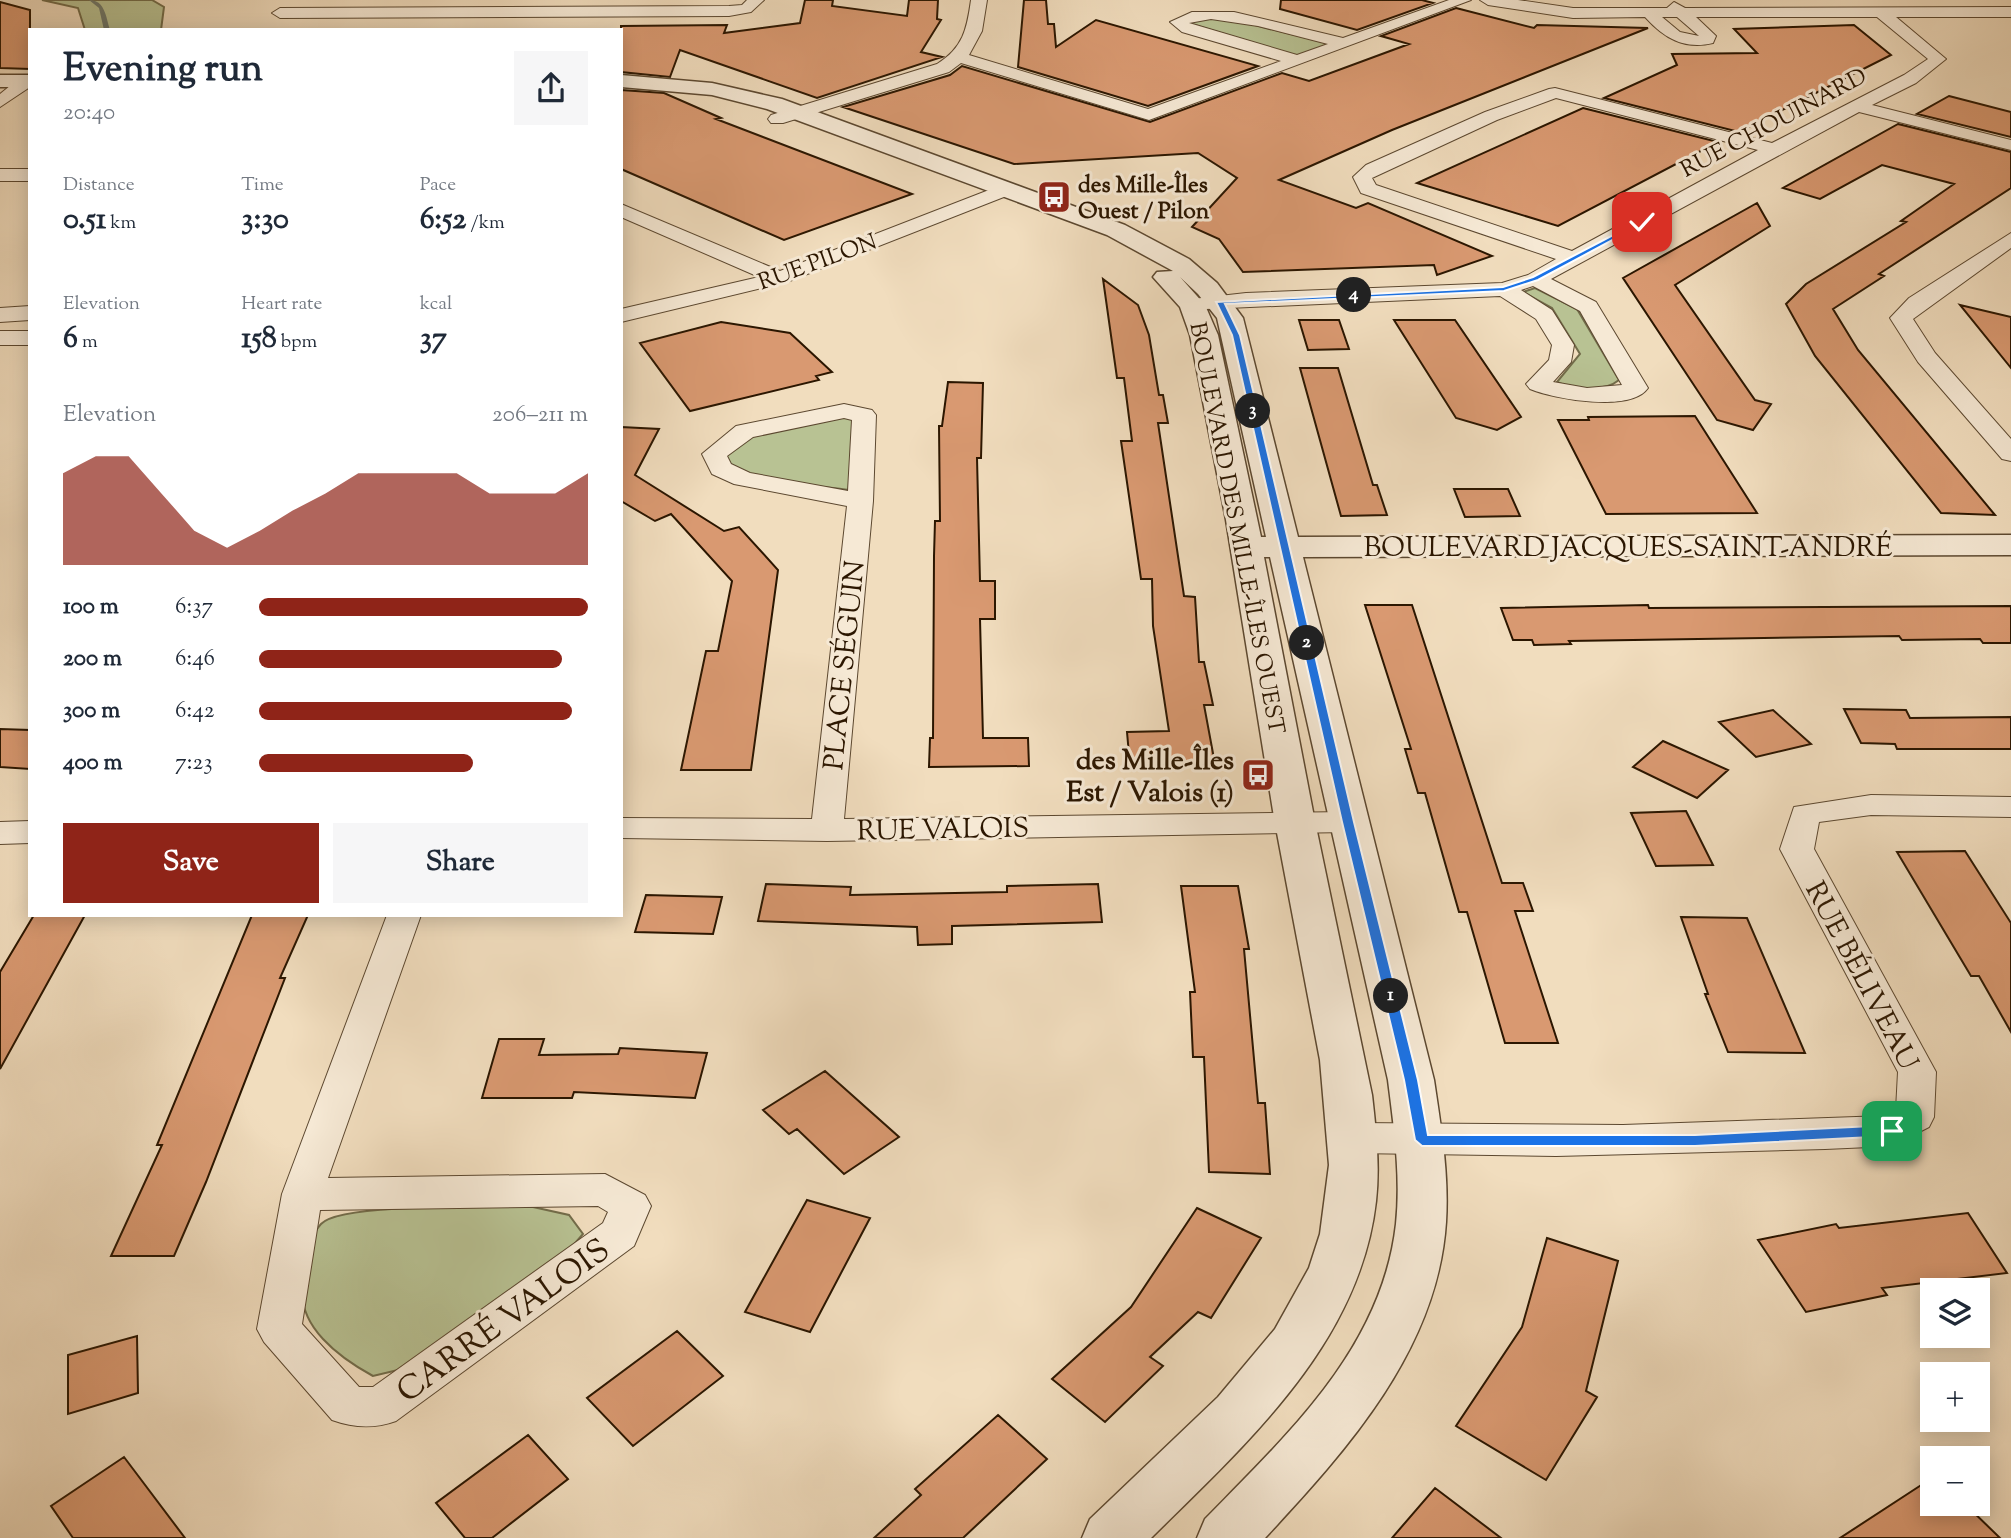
<!DOCTYPE html>
<meta charset="utf-8">
<style>
body{margin:0;font-family:"Sorts Mill Goudy",serif;background:#f6f6f7;color:#1f2937;height:100vh;display:flex;flex-direction:column;font-size:26px;white-space:nowrap}
*{box-sizing:border-box;margin:0}
p{font-size:23px;color:#747a83}
.icon{flex:none;width:38px;height:38px;fill:none;stroke:currentColor;stroke-width:2;stroke-linecap:round;stroke-linejoin:round}
.map{position:relative;flex:1;overflow:hidden}
.details{position:absolute;left:28px;top:28px;width:595px;height:889px;display:flex;flex-direction:column;background:#fff;border-radius:0px;box-shadow:0 4px 18px #0003}
.details>*{flex:none}
.controls{position:absolute;left:1920px;top:1278px;display:grid;gap:14px}
.controls a{display:grid;place-items:center;width:70px;height:70px;border-radius:0px;background:#fff;box-shadow:0 4px 18px #0003;font-size:35px}
.pin{position:absolute;display:grid;place-items:center;width:60px;height:60px;color:#fff;margin:-30px;border-radius:14px;box-shadow:0 4px 10px #0006}
.km{position:absolute;width:35px;height:35px;margin:-18px;border-radius:50%;background:#222;color:#fff;font-size:19px;line-height:35px;text-align:center}
.round{display:grid;place-items:center;flex:none;width:74px;height:74px;border-radius:0px;background:#f6f6f7}
.overview{display:flex;align-items:center;justify-content:space-between;height:119px;padding:0 35px}
h1{font-size:38px;font-weight:800;line-height:52px}
.metrics{display:grid;grid-template-columns:repeat(3,1fr);gap:10px;height:119px;padding:7px 35px}
.metrics div{display:grid;align-content:center}
.metrics b{font-size:30px;font-weight:800}
.metrics small{font-size:19px;font-weight:400}
.metrics p{font-size:19px}
.chart{height:196px;padding:14px 35px}
.chart p{display:flex;justify-content:space-between}
.chart svg{width:100%;height:126px;margin-top:7px;fill:#8f2418;opacity:.7}
.button{display:flex;gap:14px;margin-top:auto;padding:14px 35px}
.button a{flex:1;height:80px;border-radius:0px;background:#8f2418;color:#fff;font-size:28px;font-weight:800;line-height:80px;text-align:center}
.button a+a{background:#f6f6f7;color:#1f2937}
ul{padding:0 35px;list-style:none;font-size:23px}
li{display:grid;grid-template-columns:112px 84px 1fr;align-items:center;height:52px}
li i{height:18px;border-radius:9px;background:#8f2418}
.map>svg:first-child{display:block}
.green{fill:#b8c293;stroke:#726c4a;stroke-width:2}
.lines{fill:none;stroke-linecap:round;stroke-linejoin:round}
.stream{fill:#6e796d;fill-rule:evenodd}
.building{fill:#d99971;stroke:#2b1600;stroke-width:2}
.minor-casing{stroke:#5c4830;stroke-width:2}
.tertiary-casing{stroke:#5c4830;stroke-width:3}
.minor{fill:#f6e9d5;fill-rule:evenodd}
.tertiary{fill:#f6e9d5;fill-rule:evenodd}
.route{fill:#1a73e8;stroke:#fff;stroke-width:2}
.labels{text-anchor:middle;stroke-width:6;stroke-linejoin:round;paint-order:stroke}
.far-street-label{font-size:23px;fill:#2b1600;stroke:#f6e9d5}
.far-poi-label{font-size:23px;font-weight:bold;fill:#2b1600;stroke:#f6e9d5;text-anchor:start}
.street-label{font-size:28px;fill:#2b1600;stroke:#f6e9d5}
.poi-label{font-size:28px;font-weight:bold;fill:#2b1600;stroke:#f6e9d5;text-anchor:end}
.near-street-label{font-size:33px;fill:#2b1600;stroke:#f6e9d5}
</style>
<div class="map">
<svg width="2011" height="1538" viewBox="0 0 2011 1538">
<rect width="100%" height="100%" fill="#f1ddbe"/>
<filter id="stains"><feTurbulence type="fractalNoise" baseFrequency=".00286" numOctaves="4"/><feColorMatrix values="0 0 0 0 .2 0 0 0 0 .09 0 0 0 0 .02 0 0 0 .5 -.17"/></filter>
<radialGradient id="worn" r=".72"><stop offset=".6" stop-color="#630" stop-opacity="0"/><stop offset="1" stop-color="#630" stop-opacity=".3"/></radialGradient>
<path class="green" d="M 42,0 L 152,0 L 164,7 L 161,30 L 85,30 L 78,8 Z
M 1211,14 L 1331,44 L 1297,56 L 1188,23 Z
M 1535,288 L 1577,309 L 1619,380 C 1605,392 1573,390 1557,382 L 1580,354 L 1552,308 L 1523,292 Z
M 838,416 L 854,419 L 849,490 C 814,485 742,484 721,456 L 750,433 Z
M 533,1207 L 569,1215 L 583,1234 L 563,1257 L 402,1369 L 373,1376 C 340,1358 296,1326 303,1284 C 307,1263 306,1240 321,1224 C 341,1202 497,1208 533,1207 Z"/>
<g class="lines">
<path class="stream" d="M 89,0 C 105,0 106,17 110,30 L 104,30 L 99,8 Z"/>
</g>
<path class="building" d="M 805,0 L 833,0 L 832,6 L 907,16 L 909,0 L 938,0 L 937,19 L 941,20 L 921,52 L 942,57 L 817,98 L 680,50 L 670,77 L 621,72 L 621,26 L 727,25 L 724,33 L 800,23 Z
M 1024,0 L 1046,0 L 1048,24 L 1054,24 L 1056,47 L 1096,20 L 1258,66 L 1148,106 L 1018,67 Z
M 1281,0 L 1422,0 L 1433,3 L 1357,30 L 1280,9 Z
M 0,2 L 30,10 L 30,69 L 0,68 Z
M 1456,8 L 1534,28 L 1537,25 L 1648,28 L 1392,130 L 1279,180 L 1356,208 L 1368,203 L 1492,256 L 1437,275 L 1434,265 L 1243,272 L 1219,239 L 1192,227 L 1237,178 L 1198,153 L 1014,164 L 843,107 L 950,75 L 962,66 L 1150,122 L 1282,73 L 1309,81 L 1409,44 L 1381,36 Z
M 1854,25 L 1891,55 L 1739,132 L 1604,98 L 1677,65 L 1672,54 L 1757,53 L 1734,29 Z
M 621,90 L 664,93 L 721,118 L 716,119 L 912,194 L 784,240 L 621,169 Z
M 1949,96 L 2011,112 L 2011,137 L 1917,114 Z
M 1583,108 L 1718,142 L 1558,226 L 1417,183 Z
M 1898,124 L 2011,152 L 2011,188 L 1879,274 L 1884,276 L 1833,309 L 1858,350 L 1995,515 L 1941,513 L 1815,356 L 1786,304 L 1806,284 L 1906,222 L 1901,221 L 1954,184 L 1882,165 L 1820,199 L 1783,188 Z
M 1757,203 L 1770,226 L 1675,285 L 1755,400 L 1771,404 L 1753,430 L 1717,420 L 1623,278 Z
M 1103,279 L 1138,305 L 1149,335 L 1159,395 L 1163,395 L 1168,423 L 1158,423 L 1184,596 L 1195,597 L 1199,662 L 1204,662 L 1213,705 L 1204,705 L 1215,764 L 1130,766 L 1127,732 L 1169,731 L 1153,626 L 1152,579 L 1141,579 L 1121,441 L 1132,441 L 1124,378 L 1117,378 Z
M 1960,305 L 2011,317 L 2011,368 Z
M 1299,320 L 1339,320 L 1349,349 L 1308,350 Z
M 1394,320 L 1455,320 L 1521,417 L 1497,430 L 1456,418 Z
M 721,322 L 790,333 L 832,372 L 816,376 L 819,380 L 690,411 L 640,343 Z
M 1300,368 L 1338,368 L 1373,485 L 1377,485 L 1387,515 L 1341,516 Z
M 948,382 L 983,383 L 981,458 L 977,458 L 980,581 L 995,581 L 995,619 L 980,619 L 983,738 L 1028,738 L 1029,766 L 929,767 L 930,738 L 933,738 L 934,556 L 935,521 L 940,521 L 939,426 L 942,426 Z
M 1695,416 L 1757,513 L 1606,514 L 1558,420 L 1589,420 L 1588,417 Z
M 621,427 L 659,429 L 635,475 L 724,531 L 739,527 L 778,570 L 751,770 L 681,770 L 706,651 L 718,651 L 732,581 L 671,514 L 655,521 L 621,501 Z
M 1454,489 L 1508,489 L 1520,516 L 1465,517 Z
M 1365,605 L 1412,605 L 1502,883 L 1523,883 L 1533,911 L 1515,911 L 1558,1043 L 1505,1043 L 1467,912 L 1459,912 L 1425,793 L 1418,793 L 1405,749 L 1411,749 Z
M 1648,605 L 1649,608 L 2011,606 L 2011,643 L 1983,643 L 1980,639 L 1902,640 L 1899,636 L 1569,641 L 1571,644 L 1534,645 L 1532,640 L 1513,640 L 1501,608 Z
M 1844,709 L 1906,710 L 1910,718 L 2011,717 L 2011,749 L 1897,749 L 1895,744 L 1861,743 Z
M 1773,710 L 1811,744 L 1756,757 L 1719,722 Z
M 0,729 L 30,730 L 30,769 L 0,767 Z
M 1663,741 L 1728,770 L 1697,798 L 1633,767 Z
M 1686,811 L 1713,865 L 1656,866 L 1631,813 Z
M 1965,851 L 2011,923 L 2011,1032 L 1979,976 L 1971,976 L 1897,852 Z
M 766,884 L 851,887 L 850,895 L 1007,892 L 1007,886 L 1098,884 L 1102,922 L 952,926 L 952,944 L 918,945 L 917,927 L 758,921 Z
M 1181,886 L 1238,886 L 1249,949 L 1244,949 L 1258,1103 L 1265,1103 L 1270,1174 L 1209,1172 L 1204,1057 L 1193,1057 L 1190,992 L 1195,992 Z
M 646,895 L 722,897 L 713,934 L 635,932 Z
M 34,915 L 85,915 L 0,1069 L 0,972 Z
M 252,915 L 308,915 L 280,978 L 285,978 L 206,1182 L 174,1256 L 111,1256 L 162,1145 L 157,1145 Z
M 1681,917 L 1747,918 L 1805,1053 L 1728,1052 L 1705,994 L 1708,994 Z
M 499,1039 L 544,1039 L 539,1055 L 618,1054 L 620,1048 L 707,1053 L 695,1098 L 574,1092 L 572,1098 L 482,1098 Z
M 825,1071 L 899,1137 L 844,1174 L 797,1129 L 789,1134 L 763,1110 Z
M 807,1200 L 870,1218 L 810,1332 L 745,1312 Z
M 1197,1208 L 1261,1238 L 1211,1318 L 1198,1312 L 1150,1357 L 1163,1366 L 1105,1422 L 1052,1379 L 1131,1307 Z
M 1968,1213 L 2007,1273 L 1882,1288 L 1887,1295 L 1806,1312 L 1758,1240 L 1836,1224 L 1839,1228 Z
M 1547,1238 L 1618,1261 L 1586,1391 L 1597,1397 L 1546,1480 L 1456,1426 L 1522,1327 Z
M 677,1331 L 723,1376 L 633,1446 L 587,1398 Z
M 137,1336 L 138,1393 L 68,1414 L 68,1355 Z
M 998,1415 L 1047,1459 L 963,1538 L 874,1538 L 921,1495 L 915,1489 Z
M 528,1435 L 568,1479 L 492,1538 L 465,1538 L 436,1503 Z
M 124,1457 L 185,1538 L 73,1538 L 51,1506 Z
M 1932,1478 L 1932,1503 L 1964,1503 L 2000,1538 L 1840,1538 Z
M 1435,1488 L 1501,1538 L 1392,1538 Z"/>
<g class="lines">
<defs>
<path id="minor" d="M 747,0 L 764,0 L 751,12 L 729,16 L 280,18 L 272,13 L 280,8 L 729,6 L 742,5 Z
M 971,0 L 987,0 L 982,31 L 969,55 L 1148,109 L 1281,61 L 1182,32 L 1170,22 L 1192,12 L 1234,12 L 1343,38 L 1449,0 L 1471,0 L 1149,120 L 961,63 L 949,72 L 783,123 L 771,123 L 768,119 L 771,115 L 937,64 C 963,48 967,29 971,0 ZM 1211,19 L 1258,26 L 1328,44 L 1297,55 L 1189,23 Z
M 1480,0 L 1518,0 L 1573,8 L 1667,8 L 1674,2 L 1685,8 L 2011,7 L 2011,17 L 1896,17 L 1946,59 L 1916,83 L 1872,105 L 2011,140 L 2011,150 L 1859,112 L 1551,279 L 1596,302 L 1648,388 C 1631,413 1554,399 1530,389 L 1526,384 L 1549,360 L 1552,345 L 1536,319 L 1500,296 L 1184,310 L 1181,305 L 1184,300 L 1246,293 L 1502,283 L 1528,275 L 1556,259 L 1361,193 L 1353,177 L 1366,165 L 1485,112 L 1549,89 L 1555,88 L 1772,143 L 1904,75 L 1928,59 L 1877,17 L 1696,17 L 1716,36 L 1713,43 C 1684,50 1664,38 1645,17 L 1573,18 L 1488,5 ZM 1662,17 L 1677,17 L 1699,36 L 1680,32 ZM 1556,98 L 1758,150 L 1572,251 L 1376,185 L 1372,178 L 1497,120 ZM 1533,286 L 1580,311 L 1622,385 L 1587,388 L 1553,382 L 1571,362 L 1574,345 L 1552,310 L 1521,290 Z
M 21,77 L 30,77 L 30,87 L 0,107 L 0,94 Z
M 0,169 L 30,169 L 30,181 L 0,181 Z
M 1007,183 L 1014,185 L 1017,189 L 1014,193 L 787,282 L 621,322 L 621,309 L 759,277 L 621,217 L 621,204 L 780,271 Z
M 2011,233 L 2011,248 L 1913,319 L 1935,353 L 2011,439 L 2011,461 L 2002,459 L 1918,362 L 1890,318 L 1909,298 Z
M 30,306 L 30,320 L 0,322 L 0,308 Z
M 0,331 L 30,331 L 30,345 L 0,345 Z
M 844,404 L 872,410 L 876,415 L 873,501 L 844,819 L 1348,812 L 1360,815 L 1364,822 L 1360,829 L 1348,832 L 827,841 L 621,838 L 621,818 L 812,819 L 847,506 L 734,484 L 712,474 L 702,454 L 736,426 ZM 844,418 L 852,420 L 848,491 L 750,473 L 731,464 L 727,456 L 753,437 Z
M 1871,795 L 2011,797 L 2011,817 L 1871,815 L 1819,822 L 1814,849 L 1936,1072 L 1934,1117 L 1929,1127 L 1892,1146 L 1825,1149 L 1556,1156 L 1354,1153 L 1340,1149 L 1334,1138 L 1340,1127 L 1354,1123 L 1623,1125 L 1885,1116 L 1896,1110 L 1898,1072 L 1780,849 L 1794,807 Z
M 30,821 L 30,843 L 0,844 L 0,822 Z
M 387,915 L 421,915 L 328,1178 L 605,1174 L 645,1195 L 651,1206 L 634,1246 L 396,1421 C 374,1429 354,1428 332,1420 L 264,1342 L 257,1329 L 282,1194 ZM 598,1206 L 608,1212 L 603,1223 L 373,1387 L 359,1387 L 302,1324 L 320,1210 Z"/>
<path id="tertiary" d="M 0,75 L 30,75 L 30,87 L 0,87 Z
M 621,75 L 712,83 L 782,99 L 1125,225 L 1189,259 L 1217,283 L 1243,318 L 1298,537 L 2011,535 L 2011,555 L 1303,557 L 1434,1080 C 1441,1127 1449,1174 1446,1222 C 1438,1349 1347,1450 1265,1538 L 1197,1538 L 1205,1519 C 1288,1434 1382,1348 1396,1224 C 1401,1176 1394,1128 1388,1080 L 1270,557 L 1264,557 L 1314,817 L 1372,1095 C 1376,1130 1380,1165 1376,1201 C 1360,1343 1247,1443 1151,1538 L 1082,1538 L 1090,1519 L 1218,1397 L 1275,1329 L 1309,1268 L 1320,1234 L 1329,1165 L 1320,1060 L 1274,817 L 1226,520 L 1190,335 L 1180,307 L 1153,277 L 1157,272 L 1173,271 L 1107,235 L 767,109 L 712,95 L 621,87 ZM 1180,277 L 1198,294 L 1217,318 L 1266,537 L 1261,537 L 1218,335 L 1205,305 Z"/>
</defs>
<use href="#minor" class="minor-casing"/>
<use href="#tertiary" class="tertiary-casing"/>
<use href="#minor" class="minor"/>
<use href="#tertiary" class="tertiary"/>
</g>
<path class="route" d="M 1640,221 L 1646,222 L 1538,280 L 1504,291 L 1225,304 L 1240,335 L 1354,822 L 1418,1080 L 1428,1135 L 1695,1135 L 1892,1125 L 1899,1131 L 1892,1136 L 1695,1146 L 1422,1146 L 1415,1140 L 1404,1080 L 1342,822 L 1232,335 L 1216,302 L 1503,287 L 1533,277 Z"/>
<defs>
<symbol id="bus-square" viewBox="-11 -11 22 22"><rect x="-9" y="-9" width="18" height="18" rx="4" fill="#8f2418" stroke="#f6e9d5"/><path d="M-5-6H5V4H4V6H2V4H-2V6H-4V4H-5ZM-3.5-4V0h7V-4ZM-3.5 1.2v1.5H-2V1.2ZM2 1.2v1.5H3.5V1.2Z" fill="#fff"/></symbol>
</defs>
<g fill-rule="evenodd">
<use href="#bus-square" x="1035" y="178" width="38" height="38"/>
<use href="#bus-square" x="1239" y="756" width="38" height="38"/>
</g>
<g class="labels">
<g class="far-street-label">
<text transform="translate(1773 122) rotate(-28)" y="8">RUE CHOUINARD</text>
<text transform="translate(817 261) rotate(-20)" y="8">RUE PILON</text>
<text transform="translate(1238 528) rotate(79)" y="8">BOULEVARD DES MILLE-ÎLES OUEST</text>
</g>
<g class="far-poi-label">
<text x="1078" y="192">des Mille-Îles<tspan x="1078" dy="26">Ouest / Pilon</tspan></text>
</g>
<g class="street-label">
<text x="1628" y="556">BOULEVARD JACQUES-SAINT-ANDRÉ</text>
<text transform="translate(843 665) rotate(-84)" y="10">PLACE SÉGUIN</text>
<text transform="translate(943 828) rotate(-1)" y="10">RUE VALOIS</text>
<text transform="translate(1863 975) rotate(62)" y="10">RUE BÉLIVEAU</text>
</g>
<g class="poi-label">
<text x="1234" y="769">des Mille-Îles<tspan x="1234" dy="32">Est / Valois (1)</tspan></text>
</g>
<g class="near-street-label">
<text transform="translate(502 1319) rotate(-36)" y="12">CARRÉ VALOIS</text>
</g>
</g>
<rect width="100%" height="100%" filter="url(#stains)"/>
<rect width="100%" height="100%" fill="url(#worn)"/>
</svg>
<div class="controls">
<a><svg class="icon" aria-label="layers" viewBox="0 0 24 24"><path d="M12 4l9 5-9 5-9-5zM3 14l9 5 9-5"/></svg></a>
<a>+</a>
<a>−</a>
</div>
<div class="pin" style="left:1892px;top:1131px;background:#1e9e55"><svg class="icon" aria-label="arrive" viewBox="0 0 24 24"><path d="M6 21V4h12l-3 4 3 4H6"/></svg></div>
<div class="pin" style="left:1642px;top:222px;background:#d93025"><svg class="icon" aria-label="check" viewBox="0 0 24 24"><path d="M5 12l5 5 9-10"/></svg></div>
<b class="km" style="left:1391px;top:996px">1</b>
<b class="km" style="left:1307px;top:643px">2</b>
<b class="km" style="left:1253px;top:411px">3</b>
<b class="km" style="left:1354px;top:295px">4</b>
<section class="details">
<div class="overview"><div><h1>Evening run</h1><p>20:40</p></div><a class="round"><svg class="icon" aria-label="share" viewBox="0 0 24 24"><path d="M12 15V3M7 8l5-5 5 5M5 13v7h14v-7"/></svg></a></div>
<div class="metrics">
<div><p>Distance</p><b>0.51<small> km</small></b></div>
<div><p>Time</p><b>3:30</b></div>
<div><p>Pace</p><b>6:52<small> /km</small></b></div>
</div>
<div class="metrics">
<div><p>Elevation</p><b>6<small> m</small></b></div>
<div><p>Heart rate</p><b>158<small> bpm</small></b></div>
<div><p>kcal</p><b>37</b></div>
</div>
<div class="chart"><p><span>Elevation</span>206–211 m</p>
<svg viewBox="0 0 160 44" preserveAspectRatio="none"><path d="M0 44V12L10 6L20 6L30 19L40 32L50 38L60 32L70 25L80 19L90 12L100 12L110 12L120 12L130 19L140 19L150 19L160 12V44z"/></svg>
</div>
<ul>
<li><b>100 m</b>6:37<i style="width:100%"></i></li>
<li><b>200 m</b>6:46<i style="width:92%"></i></li>
<li><b>300 m</b>6:42<i style="width:95%"></i></li>
<li><b>400 m</b>7:23<i style="width:65%"></i></li>
</ul>
<div class="button"><a>Save</a><a>Share</a></div>
</section>
</div>
